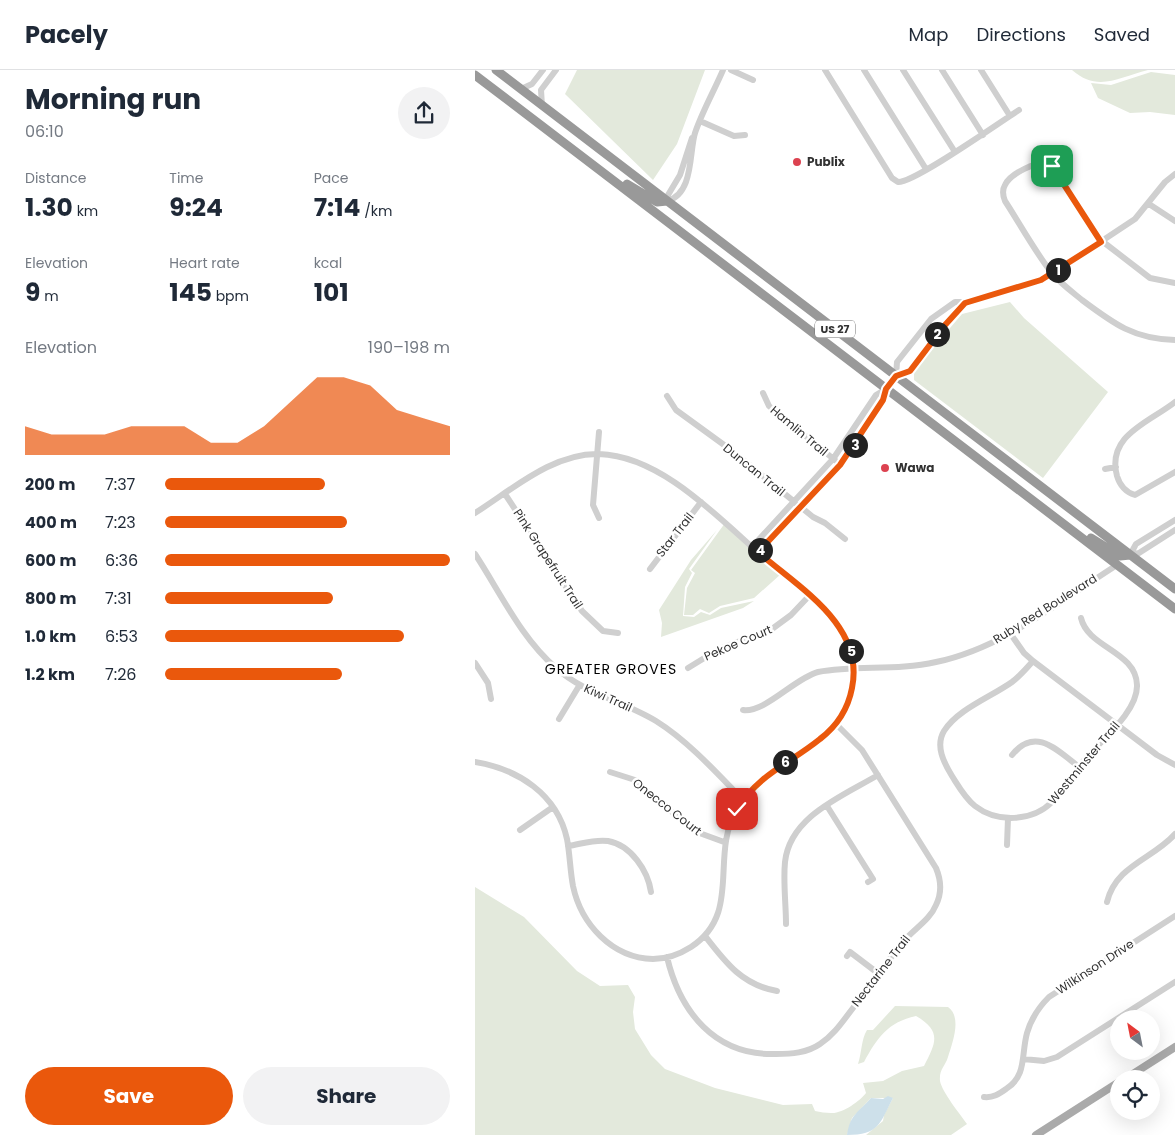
<!DOCTYPE html>
<meta charset="utf-8">
<style>
body{margin:0;font-family:Poppins,sans-serif;background:#f2f2f3;color:#1f2937;height:100vh;display:flex;flex-direction:column;font-size:19px;white-space:nowrap}
*{box-sizing:border-box;margin:0}
p{font-size:16px;color:#747a83}
.icon{flex:none;width:28px;height:28px;fill:none;stroke:currentColor;stroke-width:2;stroke-linecap:round;stroke-linejoin:round}
.map{position:relative;flex:1;overflow:hidden}
.details{display:flex;flex-direction:column;background:#fff;width:475px}
.details>*{flex:none}
.needle{width:32px;rotate:328deg}
.fabs{position:absolute;left:635px;top:940px;display:grid;gap:10px}
.fabs a{display:grid;place-items:center;width:50px;height:50px;border-radius:50%;background:#fff;box-shadow:0 5px 20px #0002;font-size:25px}
.pin{position:absolute;display:grid;place-items:center;width:42px;height:42px;color:#fff;margin:-21px;border-radius:10px;box-shadow:0 2px 8px #0006}
.km{position:absolute;width:25px;height:25px;margin:-12px;border-radius:50%;background:#222;color:#fff;font-size:14px;line-height:25px;text-align:center}
.round{display:grid;place-items:center;flex:none;width:52px;height:52px;border-radius:26px;background:#f2f2f3}
.overview{display:flex;align-items:center;justify-content:space-between;height:85px;padding:0 25px}
h1{font-size:28px;font-weight:700;line-height:38px}
.metrics{display:grid;grid-template-columns:repeat(3,1fr);gap:8px;height:85px;padding:5px 25px}
.metrics div{display:grid;align-content:center}
.metrics b{font-size:25px;font-weight:700}
.metrics small{font-size:14px;font-weight:400}
.metrics p{font-size:14px}
.chart{height:140px;padding:10px 25px}
.chart p{display:flex;justify-content:space-between}
.chart svg{width:100%;height:90px;margin-top:5px;fill:#ea580c;opacity:.7}
.primary-button{display:flex;gap:10px;margin-top:auto;padding:10px 25px}
.primary-button a{flex:1;height:58px;border-radius:30px;background:#ea580c;color:#fff;font-size:20px;font-weight:700;line-height:58px;text-align:center}
.primary-button a+a{background:#f2f2f3;color:#1f2937}
ul{padding:0 25px;list-style:none;font-size:16px}
li{display:grid;grid-template-columns:80px 60px 1fr;align-items:center;height:38px}
li i{height:12px;border-radius:6px;background:#ea580c}
header{display:flex;align-items:center;gap:30px;box-sizing:border-box;height:70px;padding:0 25px;background:#fff;border-bottom:1px solid #e0e1e3}
header strong{font-size:24px}
nav{display:flex;gap:28px;margin-inline-start:auto;font-size:18px}
main{display:flex;flex:1;min-height:0}
.map>svg:first-child{display:block}
.green{fill:#e3e9dc}
.water{fill:#cde0ea}
.lines{fill:none;stroke-linecap:round;stroke-linejoin:round}
.minor{stroke:#cfcfcf;stroke-width:6}
.major{stroke:#aaa;stroke-width:8}
.highway{stroke:#999;stroke-width:9}
.route-casing{stroke:#fff;stroke-width:10}
.route{stroke:#ea580c;stroke-width:6}
.poi-dot{fill:#dc4250;stroke:#fff;stroke-width:2}
.labels{text-anchor:middle;stroke-width:5;stroke-linejoin:round;paint-order:stroke}
.shield{fill:#fff;stroke:#707070;stroke-width:1}
.shield-label{font-size:11px;font-weight:bold;fill:#323232}
.poi-label{font-size:12px;font-weight:bold;fill:#323232;stroke:#fff;text-anchor:start}
.street-label{font-size:12px;fill:#323232;stroke:#fff}
.neighbourhood-label{font-size:14px;letter-spacing:1px;fill:#000;stroke:#fff}
</style>
<header>
<strong>Pacely</strong>
<nav><a>Map</a><a>Directions</a><a>Saved</a></nav>
</header>
<main>
<section class="details">
<div class="overview"><div><h1>Morning run</h1><p>06:10</p></div><a class="round"><svg class="icon" aria-label="share" viewBox="0 0 24 24"><path d="M12 15V3M7 8l5-5 5 5M5 13v7h14v-7"/></svg></a></div>
<div class="metrics">
<div><p>Distance</p><b>1.30<small> km</small></b></div>
<div><p>Time</p><b>9:24</b></div>
<div><p>Pace</p><b>7:14<small> /km</small></b></div>
</div>
<div class="metrics">
<div><p>Elevation</p><b>9<small> m</small></b></div>
<div><p>Heart rate</p><b>145<small> bpm</small></b></div>
<div><p>kcal</p><b>101</b></div>
</div>
<div class="chart"><p><span>Elevation</span>190–198 m</p>
<svg viewBox="0 0 160 44" preserveAspectRatio="none"><path d="M0 44V30L10 34L20 34L30 34L40 30L50 30L60 30L70 38L80 38L90 30L100 18L110 6L120 6L130 10L140 22L150 26L160 30V44z"/></svg>
</div>
<ul>
<li><b>200 m</b>7:37<i style="width:56%"></i></li>
<li><b>400 m</b>7:23<i style="width:64%"></i></li>
<li><b>600 m</b>6:36<i style="width:100%"></i></li>
<li><b>800 m</b>7:31<i style="width:59%"></i></li>
<li><b>1.0 km</b>6:53<i style="width:84%"></i></li>
<li><b>1.2 km</b>7:26<i style="width:62%"></i></li>
</ul>
<div class="primary-button"><a>Save</a><a>Share</a></div>
</section>
<div class="map">
<svg width="700" height="1065" viewBox="0 0 700 1065">
<rect width="100%" height="100%" fill="#fff"/>
<path class="green" d="M 102,0 L 230,0 L 202,74 L 178,110 L 90,24 Z
M 597,0 L 673,0 C 644,7 623,23 597,0 Z
M 676,2 L 700,5 L 700,45 L 675,42 L 655,43 L 623,28 L 616,13 L 636,15 Z
M 535,232 L 549,248 L 633,322 L 568,408 L 439,310 L 439,300 L 487,244 Z
M 250,453 L 306,504 L 279,528 L 245,536 L 234,543 L 225,539 L 218,545 L 209,545 L 212,518 L 220,503 L 216,500 Z
M 242,460 L 214,499 L 217,503 L 210,517 L 208,546 L 219,547 L 226,542 L 235,545 L 246,538 L 279,531 L 268,538 L 186,567 L 187,553 L 184,540 L 216,490 Z
M 0,817 L 49,847 L 102,901 L 125,916 L 153,915 L 160,927 L 158,942 L 160,959 L 176,985 L 190,999 L 240,1018 L 308,1035 L 337,1034 L 340,1041 C 345,1042 351,1043 356,1043 C 367,1044 385,1031 391,1023 L 388,1013 L 408,1011 L 427,1001 L 449,996 C 461,973 467,961 441,946 C 413,952 402,968 389,992 L 383,994 C 387,982 386,970 392,960 L 398,960 L 420,936 L 473,937 C 487,947 478,971 473,987 C 470,997 464,999 465,1011 C 467,1022 485,1044 492,1054 L 476,1065 L 391,1065 L 408,1051 L 409,1045 L 418,1028 L 396,1028 L 377,1048 L 372,1065 L 0,1065 Z"/>
<path class="water" d="M 413,1026 L 418,1028 C 405,1053 404,1065 372,1065 C 375,1044 384,1042 396,1028 L 408,1029 Z"/>
<g class="lines">
<path class="minor" d="M 256,0 L 278,10
M 350,0 L 417,108 L 423,112 C 439,113 525,52 544,40
M 389,0 L 451,99
M 428,0 L 480,82
M 467,0 L 508,65
M 506,0 L 535,46
M 46,19 L 57,14 L 68,0
M 67,36 L 66,20 L 81,0
M 225,51 L 259,66 L 270,65
M 192,131 C 219,124 214,82 220,63 C 227,42 239,21 248,0
M 192,131 L 193,125 L 205,105 L 217,68
M 674,134 L 700,151
M 627,171 L 675,208 L 700,213
M 626,172 L 574,94 C 562,90 535,104 530,115 C 527,120 528,126 530,131 C 545,154 559,180 576,202 C 585,213 596,221 607,230 C 639,254 659,269 700,270
M 421,306 L 422,292 L 456,249 L 480,232 L 493,232 L 558,213 L 583,200 L 660,149 L 690,112 L 700,104
M 421,306 L 435,301 L 472,251 L 490,233
M 288,323 L 294,336 L 361,391
M 192,326 L 201,340 L 256,380 L 338,447 L 350,453 L 370,469
M 700,332 C 675,352 631,365 642,406 C 645,416 650,422 660,425 L 700,402
M 630,399 L 641,397
M 30,424 L 107,541 L 128,561 L 143,563
M 0,443 C 38,419 78,383 124,384 C 189,386 248,453 294,492 C 317,511 350,534 367,559 C 374,570 378,584 379,597 C 384,673 294,685 262,739 C 234,786 268,843 216,877 C 205,884 192,889 178,889 C 137,888 106,854 98,816 C 95,800 95,785 92,769 C 82,724 43,699 0,692
M 124,448 L 118,435 L 124,362
M 277,477 L 358,389 L 401,325 L 411,319
M 283,482 L 370,389 L 421,306
M 0,484 C 25,522 46,568 81,598 C 110,624 148,631 181,651 C 213,671 241,702 268,730
M 655,485 L 661,474 L 700,450
M 655,485 L 664,483 L 700,460
M 175,499 L 226,432
M 535,563 L 549,583 L 558,591 L 682,685 L 700,695
M 558,591 C 551,599 545,606 537,612 C 516,627 483,639 469,661 C 460,676 469,693 477,706 C 484,717 490,728 500,736 C 522,753 557,752 577,732 C 590,719 599,702 611,688 C 628,669 663,641 662,615 C 661,581 613,578 606,548
M 0,593 L 13,613 L 16,629
M 213,598 L 244,579 L 297,559 L 316,545 L 334,526
M 268,640 C 290,643 320,608 343,602 C 382,595 422,601 461,592 C 528,578 585,531 642,495
M 84,649 L 104,616
M 537,685 C 560,656 582,680 604,697
M 135,702 L 160,710 L 219,761 L 249,772
M 352,736 L 398,809 L 393,812
M 45,760 L 78,737
M 532,775 L 533,748
M 93,776 C 106,774 120,769 133,771 C 156,775 173,801 176,822
M 632,832 C 641,795 678,789 700,764
M 311,854 C 311,834 308,812 310,792 C 315,746 368,726 403,705
M 230,866 C 250,892 267,915 302,921
M 372,886 L 375,882 L 404,904
M 192,887 C 205,942 240,986 301,984 C 316,984 332,983 345,974 C 359,965 368,951 378,938 C 395,916 411,893 429,871 C 439,859 455,850 461,835 C 467,823 466,810 461,798 L 387,680 L 361,654
M 548,989 L 569,991 L 582,987 L 700,912
M 509,1027 C 518,1028 524,1024 531,1019 C 552,1006 546,985 552,963 C 556,949 564,937 574,927 L 700,846"/>
<path class="major" d="M 650,1009 L 700,977
M 561,1065 L 644,1012"/>
<path class="highway" d="M 21,0 L 700,519
M 0,5 L 700,539
M 152,114 L 182,132 L 192,131
M 616,468 L 645,486 L 655,485"/>
</g>
<g class="lines">
<defs>
<path id="route" d="M 262,739 C 284,704 314,694 345,669 C 362,656 373,639 377,618 C 390,555 324,518 283,482 L 365,395 L 408,330 L 411,319 L 421,306 L 435,301 L 470,255 L 490,233 L 566,210 L 626,172 L 577,96"/>
</defs>
<use href="#route" class="route-casing"/>
<use href="#route" class="route"/>
</g>
<g class="poi-dot">
<circle cx="322" cy="92" r="5"/>
<circle cx="410" cy="398" r="5"/>
</g>
<g class="labels">
<rect class="shield" x="340" y="250.5" width="40" height="17" rx="4"/>
<g class="shield-label">
<text x="360" y="263">US 27</text>
</g>
<g class="poi-label">
<text x="332" y="96">Publix</text>
<text x="420" y="402">Wawa</text>
</g>
<g class="street-label">
<text transform="translate(324 361) rotate(40)" y="4">Hamlin Trail</text>
<text transform="translate(279 400) rotate(39)" y="4">Duncan Trail</text>
<text transform="translate(200 465) rotate(-52)" y="4">Star Trail</text>
<text transform="translate(73 489) rotate(57)" y="4">Pink Grapefruit Trail</text>
<text transform="translate(570 539) rotate(-32)" y="4">Ruby Red Boulevard</text>
<text transform="translate(263 573) rotate(-23)" y="4">Pekoe Court</text>
<text transform="translate(133 628) rotate(24)" y="4">Kiwi Trail</text>
<text transform="translate(609 693) rotate(-50)" y="4">Westminster Trail</text>
<text transform="translate(192 737) rotate(38)" y="4">Onecco Court</text>
<text transform="translate(620 897) rotate(-33)" y="4">Wilkinson Drive</text>
<text transform="translate(406 901) rotate(-52)" y="4">Nectarine Trail</text>
</g>
<g class="neighbourhood-label">
<text x="136" y="604">GREATER GROVES</text>
</g>
</g>
</svg>
<div class="fabs">
<a><svg class="needle" viewBox="-14 -14 28 28"><path d="M0-13l5 13h-10z" fill="#e53935"/><path d="M0 13l5-13h-10z" fill="#747a83"/></svg></a>
<a><svg class="icon" aria-label="locate" viewBox="0 0 24 24"><circle cx="12" cy="12" r="6"/><path d="M12 2v4M12 18v4M2 12h4M18 12h4"/></svg></a>
</div>
<div class="pin" style="left:577px;top:96px;background:#1e9e55"><svg class="icon" aria-label="arrive" viewBox="0 0 24 24"><path d="M6 21V4h12l-3 4 3 4H6"/></svg></div>
<div class="pin" style="left:262px;top:739px;background:#d93025"><svg class="icon" aria-label="check" viewBox="0 0 24 24"><path d="M5 12l5 5 9-10"/></svg></div>
<b class="km" style="left:583px;top:200px">1</b>
<b class="km" style="left:462px;top:264px">2</b>
<b class="km" style="left:380px;top:375px">3</b>
<b class="km" style="left:285px;top:480px">4</b>
<b class="km" style="left:376px;top:581px">5</b>
<b class="km" style="left:310px;top:692px">6</b>
</div>
</main>
